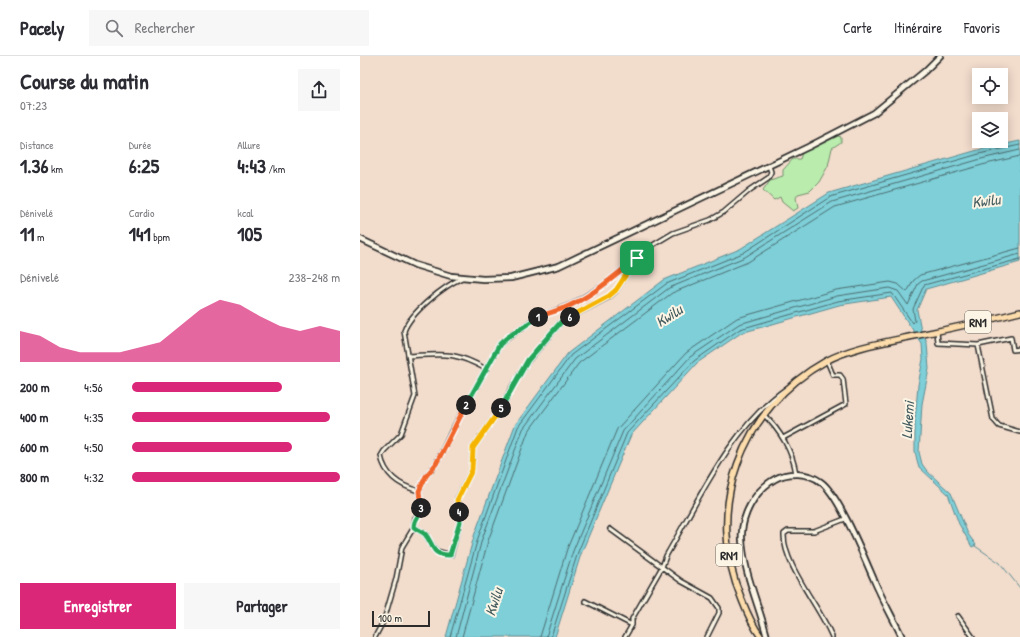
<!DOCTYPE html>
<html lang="fr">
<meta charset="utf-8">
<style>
body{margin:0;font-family:"Patrick Hand",sans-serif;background:#f7f7f7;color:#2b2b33;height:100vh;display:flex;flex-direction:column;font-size:15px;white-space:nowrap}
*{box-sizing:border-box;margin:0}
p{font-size:13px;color:#7c7c81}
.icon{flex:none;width:22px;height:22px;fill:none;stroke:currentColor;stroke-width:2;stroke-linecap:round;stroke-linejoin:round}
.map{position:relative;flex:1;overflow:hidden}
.details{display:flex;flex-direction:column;background:#fff;width:360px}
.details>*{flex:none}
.tools{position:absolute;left:612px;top:12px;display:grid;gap:8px}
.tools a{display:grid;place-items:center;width:36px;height:36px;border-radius:0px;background:#fff;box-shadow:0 2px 10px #0003;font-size:20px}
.scale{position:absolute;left:12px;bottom:10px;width:58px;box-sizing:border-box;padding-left:4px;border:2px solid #2b2b2b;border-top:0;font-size:11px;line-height:14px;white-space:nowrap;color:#2b2b2b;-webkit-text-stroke:3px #fcf5e5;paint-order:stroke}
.pin{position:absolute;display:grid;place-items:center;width:34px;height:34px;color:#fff;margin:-17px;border-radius:8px;box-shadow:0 2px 6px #0006}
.km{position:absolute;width:20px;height:20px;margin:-10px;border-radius:50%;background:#222;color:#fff;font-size:11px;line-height:20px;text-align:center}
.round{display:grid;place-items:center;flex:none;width:42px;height:42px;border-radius:0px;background:#f7f7f7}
.head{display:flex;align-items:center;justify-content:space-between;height:68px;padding:0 20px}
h1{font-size:22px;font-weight:800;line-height:30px}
.stats{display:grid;grid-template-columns:repeat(3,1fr);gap:6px;height:68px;padding:4px 20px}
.stats div{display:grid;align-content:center}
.stats b{font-size:20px;font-weight:800}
.stats small{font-size:11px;font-weight:400}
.stats p{font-size:11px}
.chart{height:112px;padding:8px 20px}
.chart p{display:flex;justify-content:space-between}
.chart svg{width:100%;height:72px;margin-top:4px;fill:#db2777;opacity:.7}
.action{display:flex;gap:8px;margin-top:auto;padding:8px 20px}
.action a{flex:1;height:46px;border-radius:0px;background:#db2777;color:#fff;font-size:16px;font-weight:800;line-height:46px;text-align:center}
.action a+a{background:#f7f7f7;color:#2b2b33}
ul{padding:0 20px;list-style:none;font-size:13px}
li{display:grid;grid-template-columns:64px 48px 1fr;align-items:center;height:30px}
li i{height:10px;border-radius:5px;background:#db2777}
header{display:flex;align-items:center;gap:24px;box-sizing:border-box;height:56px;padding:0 20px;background:#fff;border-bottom:1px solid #e1e1e2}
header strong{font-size:19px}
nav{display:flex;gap:22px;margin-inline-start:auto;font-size:14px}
.search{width:280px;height:36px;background:#f7f7f7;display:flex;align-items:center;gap:10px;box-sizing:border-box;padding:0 14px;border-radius:0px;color:#7c7c81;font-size:15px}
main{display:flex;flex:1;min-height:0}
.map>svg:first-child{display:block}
.green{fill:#baedad;stroke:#728c6c}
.water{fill:#7ecfd8;stroke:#5d8d93}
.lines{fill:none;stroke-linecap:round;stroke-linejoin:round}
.shore{stroke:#4c6d70;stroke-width:1}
.stream{stroke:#5d8d93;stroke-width:1}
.minor-casing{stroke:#2b2b2b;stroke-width:6}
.secondary-casing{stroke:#2b2b2b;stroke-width:8}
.trunk-casing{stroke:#2b2b2b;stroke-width:8}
.minor{stroke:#fcf5e5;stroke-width:3}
.secondary{stroke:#fcf5e5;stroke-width:4.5}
.trunk{stroke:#fddcac;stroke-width:5}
.split-1-casing{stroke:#fff;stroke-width:8}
.split-2-casing{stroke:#fff;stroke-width:8}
.split-3-casing{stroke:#fff;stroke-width:8}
.split-4-casing{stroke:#fff;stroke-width:8}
.split-5-casing{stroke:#fff;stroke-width:8}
.split-6-casing{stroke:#fff;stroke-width:8}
.split-7-casing{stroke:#fff;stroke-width:8}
.split-1{stroke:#f0652b;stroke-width:5}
.split-2{stroke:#22a559;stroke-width:5}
.split-3{stroke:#f0652b;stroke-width:5}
.split-4{stroke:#22a559;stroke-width:5}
.split-5{stroke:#f5b400;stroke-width:5}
.split-6{stroke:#22a559;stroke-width:5}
.split-7{stroke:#f5b400;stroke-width:5}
.labels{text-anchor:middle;stroke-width:4;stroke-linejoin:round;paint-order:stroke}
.shield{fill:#fcf5e5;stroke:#6a6863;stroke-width:1}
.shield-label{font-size:13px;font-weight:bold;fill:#2b2b2b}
.water-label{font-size:15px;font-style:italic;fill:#445c5f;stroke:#fcf5e5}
</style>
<header>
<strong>Pacely</strong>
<div class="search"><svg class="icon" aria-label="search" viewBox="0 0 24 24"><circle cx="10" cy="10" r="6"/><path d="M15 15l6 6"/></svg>Rechercher</div>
<nav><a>Carte</a><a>Itinéraire</a><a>Favoris</a></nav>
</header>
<main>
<section class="details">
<div class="head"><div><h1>Course du matin</h1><p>07:23</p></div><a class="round"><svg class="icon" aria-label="share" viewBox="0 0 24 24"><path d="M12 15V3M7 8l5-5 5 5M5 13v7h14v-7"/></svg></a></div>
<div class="stats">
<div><p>Distance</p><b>1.36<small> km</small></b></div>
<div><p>Durée</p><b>6:25</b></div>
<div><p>Allure</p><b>4:43<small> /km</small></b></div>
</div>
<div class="stats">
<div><p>Dénivelé</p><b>11<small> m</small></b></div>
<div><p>Cardio</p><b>141<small> bpm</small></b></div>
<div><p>kcal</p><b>105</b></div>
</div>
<div class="chart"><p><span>Dénivelé</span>238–248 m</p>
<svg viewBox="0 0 160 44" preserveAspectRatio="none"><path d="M0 44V25L10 28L20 35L30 38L40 38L50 38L60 35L70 32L80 22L90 12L100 6L110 9L120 16L130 22L140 25L150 22L160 25V44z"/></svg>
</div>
<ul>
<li><b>200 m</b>4:56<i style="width:72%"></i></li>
<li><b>400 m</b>4:35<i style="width:95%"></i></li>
<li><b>600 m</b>4:50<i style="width:77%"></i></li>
<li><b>800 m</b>4:32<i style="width:100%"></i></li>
</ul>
<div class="action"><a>Enregistrer</a><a>Partager</a></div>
</section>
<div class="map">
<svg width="660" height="581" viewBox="0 0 660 581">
<rect width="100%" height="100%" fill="#f2dccc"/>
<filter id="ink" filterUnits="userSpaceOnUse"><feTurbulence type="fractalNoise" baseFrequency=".025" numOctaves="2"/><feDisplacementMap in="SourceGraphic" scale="8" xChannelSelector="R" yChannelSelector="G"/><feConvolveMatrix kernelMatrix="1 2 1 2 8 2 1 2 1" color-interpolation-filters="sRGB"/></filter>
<g filter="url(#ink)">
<path class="green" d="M 478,80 L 481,81 L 481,86 L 472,92 L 468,110 L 459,126 L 450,135 L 438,138 L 436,142 L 438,152 L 433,155 L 422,146 L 420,141 L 414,144 L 403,134 L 410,124 L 423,120 L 423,114 L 433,103 L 440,103 L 442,97 Z"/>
<path class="water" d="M 660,85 L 660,206 L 566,233 L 557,254 L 561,274 L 567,287 L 569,313 L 562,348 L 559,396 L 562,408 L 567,415 L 591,437 L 608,478 L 616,489 L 612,491 L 599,468 L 588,438 L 559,411 L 557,404 L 555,395 L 555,364 L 558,329 L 563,303 L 562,288 L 531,241 L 479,249 L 381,277 L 337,307 L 271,379 L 221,498 L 195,581 L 86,581 L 114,480 L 155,369 L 208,297 L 304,224 L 380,193 L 469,137 L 618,94 Z"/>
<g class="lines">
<path class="shore" d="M 90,581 L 118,482 L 158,371 L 211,299 L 306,228 L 383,197 L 470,141 L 619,98 L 660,89
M 96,581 L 122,483 L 163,373 L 215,303 L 309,232 L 385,201 L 472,146 L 621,103 L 660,94
M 102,581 L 128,485 L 168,376 L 219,307 L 312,237 L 388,206 L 475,151 L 622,109 L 660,100
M 180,581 L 207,493 L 257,373 L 326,297 L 377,262 L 476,234 L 530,226 L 538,228 L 547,236 L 554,224 L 560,219 L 660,192
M 186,581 L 213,495 L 263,375 L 330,301 L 379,268 L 477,240 L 529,232 L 538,235 L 548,249 L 558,228 L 562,225 L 660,198
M 191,581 L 218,496 L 267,377 L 334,305 L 380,273 L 478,245 L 532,237 L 549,262 L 553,267 L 555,265 L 553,253 L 564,229 L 660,203"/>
<path class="stream" d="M 615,490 L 640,507 L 660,532"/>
<defs>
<path id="minor" d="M 577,275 L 578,287 L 618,289 L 651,282 L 653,294 L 660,293
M 618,289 L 633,363 L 639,370 L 660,376
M 48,300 C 84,298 94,295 126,313
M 404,359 C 420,374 433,396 436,418
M 423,382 L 486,348 L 483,323 L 480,319 L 473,319 L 467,305
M 59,435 C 40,430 25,420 21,400 L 24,395 L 41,378 L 55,340 L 44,275 C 51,256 84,230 102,222
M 54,471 L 65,478 L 76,495 L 91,499 L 100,466 L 97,443 L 112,414 L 113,392 L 145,346 L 150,334 L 168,305 L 201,266 L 249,241 L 256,235 L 277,202
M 250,473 L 321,525 L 352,542 L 359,552 L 359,557 L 347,581
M 225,545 L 272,569
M 598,560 L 613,581
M 15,581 L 24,564 L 36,523 L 42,491 L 54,471 L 55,462 L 61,456 L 59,435 L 66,420 L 76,408 L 91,376 L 140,288 L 175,262 L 212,248 L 245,228 L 293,189 L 313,177 L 350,164 L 364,156 L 390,134 L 408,122 L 411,116 L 409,110
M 265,581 L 272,569 L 272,563 L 302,511 L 306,500 C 340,442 370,372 427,332
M 472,581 C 461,552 423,509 424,478 L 428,475 L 454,475 L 485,463"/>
<path id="secondary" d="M 0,183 L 55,209 L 91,220 L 123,223 L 151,222 L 199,210 L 448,91 L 514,57 L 565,15 L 580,0
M 407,581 C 399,549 384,518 382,484 C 380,461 395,434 415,423 C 428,416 448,416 461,426 C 479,439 504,501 514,524 C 522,543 533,562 542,581"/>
<path id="trunk" d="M 401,581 C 393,570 387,557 382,544 C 343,453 381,352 466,305 C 492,291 526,286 554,280 C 589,273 625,265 660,256"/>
</defs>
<use href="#minor" class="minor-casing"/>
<use href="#secondary" class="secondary-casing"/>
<use href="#trunk" class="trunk-casing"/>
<use href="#minor" class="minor"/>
<use href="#secondary" class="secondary"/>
<use href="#trunk" class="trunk"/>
</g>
</g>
<g class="lines" filter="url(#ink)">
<defs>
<path id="split-1" d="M 178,261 C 190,256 202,254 213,248 C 237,236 256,219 277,202"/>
<path id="split-2" d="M 106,349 L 140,288 L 148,281 L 178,261"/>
<path id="split-3" d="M 61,452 L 59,435 L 66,420 L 76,408 L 106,349"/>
<path id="split-4" d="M 61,452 C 61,460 54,461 54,471 C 57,474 62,475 65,478 C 74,488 71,500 90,499 L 100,466 L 99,456"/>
<path id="split-5" d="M 99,456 L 97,444 L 112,414 L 113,392 L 141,352"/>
<path id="split-6" d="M 141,352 L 168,304 L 201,266 L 210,261"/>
<path id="split-7" d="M 210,261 L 249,240 L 256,234 L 277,202"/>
</defs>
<use href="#split-1" class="split-1-casing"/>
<use href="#split-2" class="split-2-casing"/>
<use href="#split-3" class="split-3-casing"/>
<use href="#split-4" class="split-4-casing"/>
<use href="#split-5" class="split-5-casing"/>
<use href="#split-6" class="split-6-casing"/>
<use href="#split-7" class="split-7-casing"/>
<use href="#split-1" class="split-1"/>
<use href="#split-2" class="split-2"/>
<use href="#split-3" class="split-3"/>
<use href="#split-4" class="split-4"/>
<use href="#split-5" class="split-5"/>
<use href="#split-6" class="split-6"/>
<use href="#split-7" class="split-7"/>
</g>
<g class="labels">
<g class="shield">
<rect x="605" y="255" width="26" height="22" rx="3"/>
<rect x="356" y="488" width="26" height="22" rx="3"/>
</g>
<g class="shield-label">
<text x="618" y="271">RN1</text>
<text x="369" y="504">RN1</text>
</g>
<g class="water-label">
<text transform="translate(626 145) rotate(-7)" y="5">Kwilu</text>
<text transform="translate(309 260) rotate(-33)" y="5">Kwilu</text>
<text transform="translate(548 364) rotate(-86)" y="5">Lukemi</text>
<text transform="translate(134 546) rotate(-72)" y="5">Kwilu</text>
</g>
</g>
</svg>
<div class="tools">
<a><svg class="icon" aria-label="locate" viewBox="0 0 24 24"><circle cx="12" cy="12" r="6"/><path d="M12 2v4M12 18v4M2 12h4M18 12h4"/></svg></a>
<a><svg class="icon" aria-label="layers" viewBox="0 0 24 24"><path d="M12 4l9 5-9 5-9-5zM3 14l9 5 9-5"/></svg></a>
</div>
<div class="scale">100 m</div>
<div class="pin" style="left:277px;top:202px;background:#1e9e55"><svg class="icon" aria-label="arrive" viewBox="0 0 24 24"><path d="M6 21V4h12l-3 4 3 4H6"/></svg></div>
<b class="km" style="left:178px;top:261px">1</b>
<b class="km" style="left:106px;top:349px">2</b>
<b class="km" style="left:61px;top:452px">3</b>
<b class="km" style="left:99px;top:456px">4</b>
<b class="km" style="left:141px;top:352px">5</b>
<b class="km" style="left:210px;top:261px">6</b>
</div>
</main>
